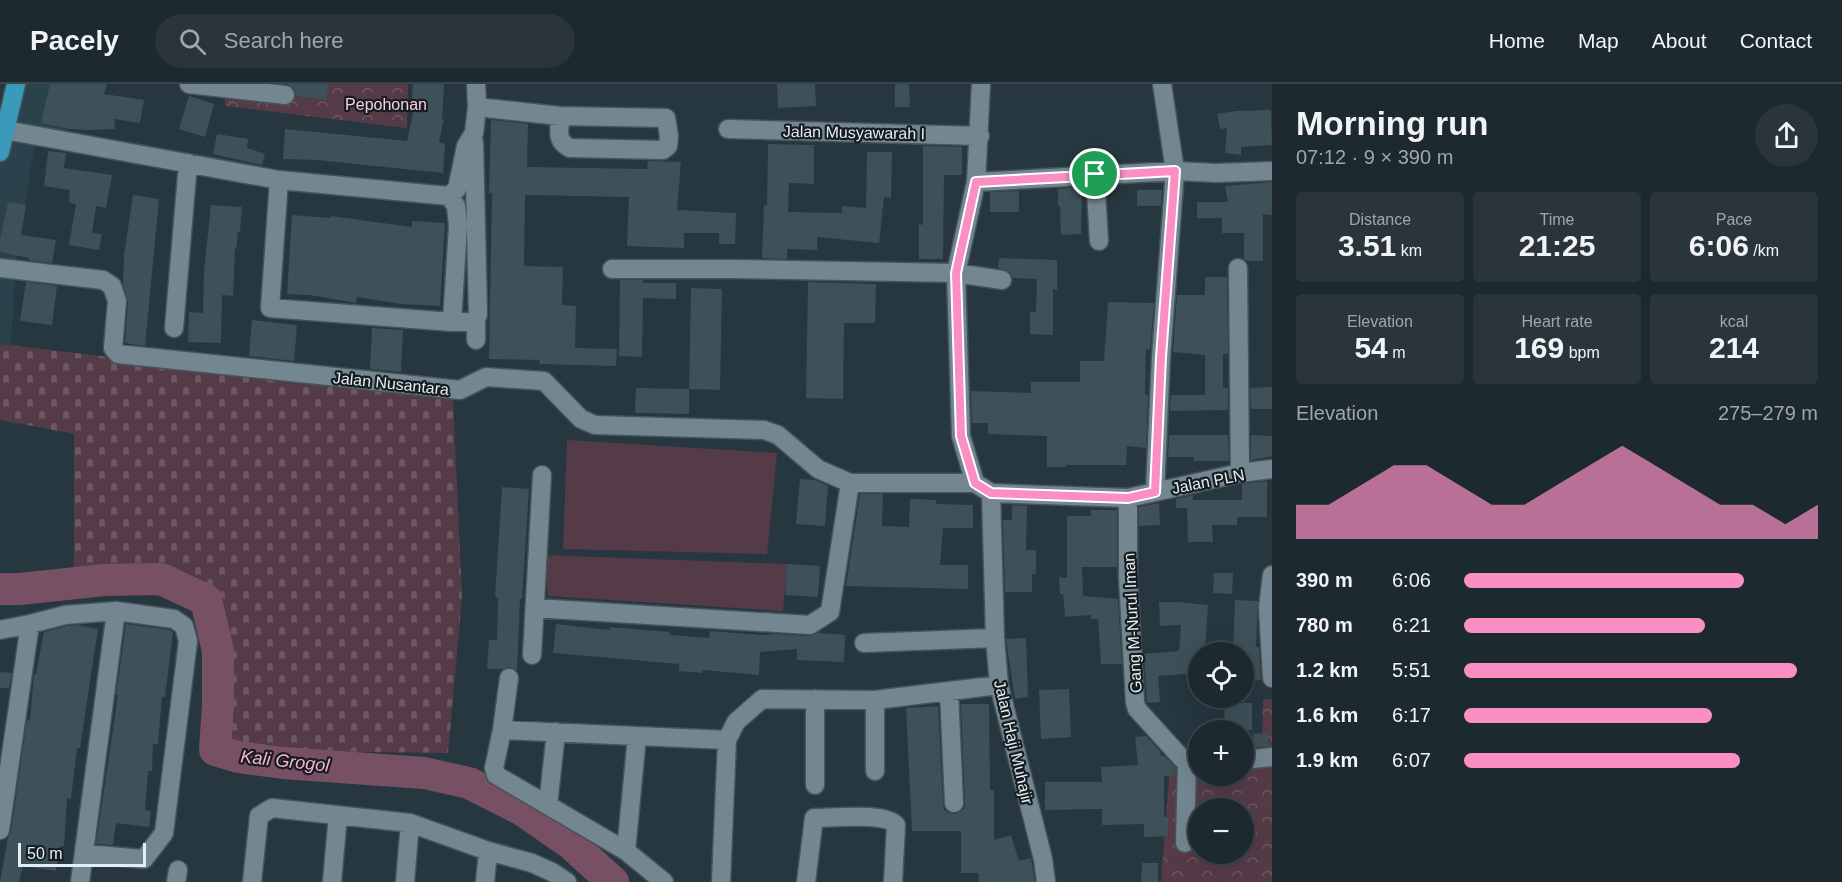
<!DOCTYPE html>
<meta charset="utf-8">
<style>
body{margin:0;font-family:Helvetica,sans-serif;background:#29353b;color:#f1f3f6;height:100vh;display:flex;flex-direction:column;font-size:22px;white-space:nowrap}
*{box-sizing:border-box;margin:0}
p{font-size:20px;color:#a0a6aa}
.icon{flex:none;width:33px;height:33px;fill:none;stroke:currentColor;stroke-width:2;stroke-linecap:round;stroke-linejoin:round}
.map{position:relative;flex:1;overflow:hidden}
.drawer{display:flex;flex-direction:column;background:#1c292f;width:570px}
.drawer>*{flex:none}
.tools{position:absolute;left:1188px;top:558px;display:grid;gap:12px}
.tools a{display:grid;place-items:center;width:66px;height:66px;border-radius:50%;background:#1c292f;box-shadow:0 6px 24px #0002,0 0 0 2px #3a454b;font-size:30px}
.scale{position:absolute;left:18px;bottom:15px;width:128px;box-sizing:border-box;padding-left:6px;border:3px solid #e3eef3;border-top:0;font-size:16px;line-height:21px;white-space:nowrap;color:#e3eef3;-webkit-text-stroke:4px #161d21;paint-order:stroke}
.pin{position:absolute;display:grid;place-items:center;width:51px;height:51px;color:#fff;margin:-26px;border:3px solid #fff;border-radius:50%;box-shadow:0 2px 6px #0007}
.round{display:grid;place-items:center;flex:none;width:63px;height:63px;border-radius:32px;background:#29353b}
.overview{display:flex;align-items:center;justify-content:space-between;height:102px;padding:0 24px}
h1{font-size:33px;font-weight:700;line-height:45px}
.metrics{display:grid;grid-template-columns:repeat(3,1fr);gap:9px;height:102px;padding:6px 24px}
.metrics div{display:grid;align-content:center;border-radius:6px;background:#29353b;text-align:center}
.metrics b{font-size:30px;font-weight:700}
.metrics small{font-size:16px;font-weight:400}
.metrics p{font-size:16px}
.chart{height:168px;padding:12px 24px}
.chart p{display:flex;justify-content:space-between}
.chart svg{width:100%;height:108px;margin-top:6px;fill:#fb8fc4;opacity:.7}
ul{padding:0 24px;list-style:none;font-size:20px}
li{display:grid;grid-template-columns:96px 72px 1fr;align-items:center;height:45px}
li i{height:15px;border-radius:8px;background:#fb8fc4}
header{display:flex;align-items:center;gap:36px;box-sizing:border-box;height:84px;padding:0 30px;background:#1c292f;border-bottom:2px solid #3a454b}
header strong{font-size:28px}
nav{display:flex;gap:33px;margin-inline-start:auto;font-size:21px}
.search{width:420px;height:54px;background:#29353b;display:flex;align-items:center;gap:15px;box-sizing:border-box;padding:0 21px;border-radius:33px;color:#a0a6aa;font-size:22px}
main{display:flex;flex:1;min-height:0}
.map>svg:first-child{display:block}
.built{fill:#2a424c}
.grass{fill:#553b47}
.forest{fill:url(#forest-crowns);fill-rule:evenodd}
.cemetery{fill:url(#cemetery-stones)}
.lines{fill:none;stroke-linecap:round;stroke-linejoin:round}
.river{stroke:#785063;stroke-width:32}
.building{fill:#3e5058}
.minor-casing{stroke:#45545b;stroke-width:21}
.major-casing{stroke:#45545b;stroke-width:21}
.minor{stroke:#748790;stroke-width:18}
.major{stroke:#399ab9;stroke-width:18}
.route-casing{stroke:#fff;stroke-width:12}
.route{stroke:#fb8fc4;stroke-width:8}
.labels{text-anchor:middle;stroke-width:4.5;stroke-linejoin:round;paint-order:stroke}
.park-label{font-size:16px;fill:#f9cde0;stroke:#161d21}
.street-label{font-size:16px;fill:#e3eef3;stroke:#161d21}
.water-label{font-size:18px;font-style:italic;fill:#fab4d5;stroke:#161d21}
</style>
<header>
<strong>Pacely</strong>
<div class="search"><svg class="icon" aria-label="search" viewBox="0 0 24 24"><circle cx="10" cy="10" r="6"/><path d="M15 15l6 6"/></svg>Search here</div>
<nav><a>Home</a><a>Map</a><a>About</a><a>Contact</a></nav>
</header>
<main>
<div class="map">
<svg width="1272" height="798" viewBox="0 0 1272 798">
<defs>
<pattern id="forest-crowns" width="20" height="18" patternUnits="userSpaceOnUse" patternTransform="scale(1.5)"><rect width="20" height="18" fill="#553b47"/><path d="M2 6a3 3 0 1 1 6 0M12 15a3 3 0 1 1 6 0" fill="none" stroke="#6d5862"/></pattern>
<pattern id="cemetery-stones" width="16" height="16" patternUnits="userSpaceOnUse" patternTransform="scale(1.5)"><rect width="16" height="16" fill="#553b47"/><path d="M2 7V4a2 2 0 0 1 4 0v3zM10 15v-3a2 2 0 0 1 4 0v3z" fill="#6d5862"/></pattern>
</defs>
<rect width="100%" height="100%" fill="#26373f"/>
<path class="built" d="M 9,0 L 72,0 L 67,62 L 35,58 L 16,178 L 11,261 L 0,260 L 0,34 Z"/>
<path class="grass" d="M 567,356 L 777,369 L 767,470 L 563,465 Z
M 544,471 L 787,480 L 783,527 L 548,512 Z"/>
<path class="forest" d="M 225,0 L 283,0 L 282,10 L 325,16 L 328,0 L 408,0 L 407,44 L 225,22 Z
M 1263,615 L 1272,615 L 1272,798 L 1161,798 L 1170,683 L 1198,681 L 1198,692 L 1244,692 L 1244,677 L 1262,676 ZM 1198,724 L 1244,724 L 1244,770 L 1198,770 Z"/>
<path class="cemetery" d="M 0,260 L 453,314 L 462,513 L 448,669 L 215,666 L 218,621 L 218,567 L 206,517 L 161,495 L 104,496 L 74,499 L 74,350 L 0,336 Z"/>
<g class="lines">
<path class="river" d="M 0,505 L 20,505 L 104,496 L 161,495 L 206,516 L 218,567 L 218,621 L 215,666 L 238,673 L 283,679 L 424,689 L 469,699 L 524,727 L 570,759 L 613,798"/>
</g>
<path class="building" d="M 50,0 L 107,0 L 104,10 L 144,16 L 140,39 L 114,35 L 115,45 L 88,46 L 69,45 L 41,39 Z
M 287,0 L 328,0 L 326,16 L 296,12 L 295,6 Z
M 413,0 L 444,0 L 442,35 L 444,35 L 439,58 L 445,60 L 443,89 L 317,76 L 283,75 L 285,45 L 407,57 L 414,25 L 411,25 Z
M 777,0 L 815,0 L 816,22 L 778,24 Z
M 895,0 L 909,0 L 910,23 L 895,23 Z
M 189,12 L 214,20 L 205,53 L 179,45 Z
M 1271,26 L 1272,61 L 1241,63 L 1241,71 L 1225,69 L 1227,44 L 1220,45 L 1217,30 L 1237,27 Z
M 491,36 L 528,40 L 527,83 L 647,85 L 648,77 L 681,78 L 677,126 L 736,129 L 735,160 L 719,160 L 719,149 L 684,149 L 684,164 L 627,162 L 629,113 L 525,111 L 524,182 L 563,183 L 562,221 L 576,222 L 575,264 L 617,265 L 616,282 L 539,280 L 540,276 L 489,275 L 492,109 L 489,109 Z
M 217,50 L 248,55 L 247,64 L 265,70 L 262,81 L 213,70 Z
M 768,60 L 814,61 L 814,100 L 789,99 L 788,128 L 842,129 L 842,122 L 866,124 L 867,68 L 892,68 L 891,114 L 884,113 L 879,159 L 817,153 L 817,166 L 787,165 L 787,175 L 762,174 L 764,121 L 767,121 Z
M 923,62 L 962,63 L 962,91 L 944,91 L 943,175 L 919,175 L 919,140 L 923,141 Z
M 48,67 L 66,69 L 64,84 L 112,91 L 106,124 L 96,122 L 92,149 L 102,150 L 99,166 L 69,161 L 76,120 L 69,119 L 70,106 L 44,102 Z
M 1272,98 L 1272,131 L 1263,130 L 1263,177 L 1247,177 L 1244,175 L 1244,149 L 1222,149 L 1222,134 L 1197,134 L 1197,118 L 1228,118 L 1225,102 Z
M 1082,103 L 1081,150 L 1061,151 L 1060,122 L 1058,122 L 1058,105 Z
M 1137,106 L 1162,106 L 1161,122 L 1137,122 Z
M 1019,107 L 1019,128 L 990,128 L 990,108 Z
M 133,111 L 159,115 L 145,262 L 125,259 L 128,218 L 123,200 L 124,171 Z
M 8,118 L 26,121 L 21,151 L 56,156 L 52,179 L 29,176 L 29,174 L 0,168 L 0,156 Z
M 211,121 L 242,123 L 240,148 L 238,148 L 236,165 L 235,165 L 233,212 L 222,211 L 221,259 L 188,258 L 189,228 L 203,229 L 204,186 Z
M 292,131 L 331,134 L 331,132 L 412,143 L 412,137 L 445,139 L 440,222 L 401,220 L 357,213 L 356,219 L 310,211 L 287,210 Z
M 999,174 L 1057,176 L 1057,206 L 1053,205 L 1053,251 L 1030,250 L 1030,228 L 1036,228 L 1037,195 L 1013,194 L 1009,187 L 998,184 Z
M 1205,193 L 1227,193 L 1228,270 L 1223,270 L 1223,304 L 1228,304 L 1228,326 L 1170,327 L 1171,311 L 1205,311 L 1205,271 L 1173,268 L 1177,211 L 1205,211 Z
M 620,196 L 643,196 L 643,199 L 676,199 L 676,215 L 643,214 L 642,273 L 619,272 Z
M 26,198 L 57,202 L 52,241 L 20,237 Z
M 808,198 L 876,200 L 875,239 L 844,239 L 843,315 L 806,314 Z
M 691,204 L 722,205 L 720,306 L 689,305 Z
M 1108,218 L 1154,219 L 1150,266 L 1146,265 L 1145,311 L 1148,311 L 1146,364 L 1127,362 L 1126,381 L 1066,381 L 1066,383 L 1047,383 L 1047,352 L 988,350 L 988,339 L 972,339 L 971,307 L 1031,309 L 1031,298 L 1080,298 L 1080,277 L 1104,277 Z
M 252,236 L 297,241 L 294,277 L 249,272 Z
M 372,244 L 403,246 L 401,288 L 370,285 Z
M 1272,303 L 1272,325 L 1251,325 L 1250,304 Z
M 636,304 L 689,305 L 689,330 L 635,329 Z
M 1169,351 L 1228,351 L 1229,377 L 1194,377 L 1194,373 L 1168,373 Z
M 1251,351 L 1272,352 L 1272,372 L 1251,376 Z
M 800,395 L 815,396 L 828,402 L 825,442 L 796,440 Z
M 1267,397 L 1267,433 L 1237,433 L 1237,441 L 1212,441 L 1213,458 L 1188,458 L 1187,424 L 1176,424 L 1176,415 L 1193,411 L 1193,416 L 1242,416 L 1242,400 Z
M 502,403 L 529,405 L 522,515 L 520,515 L 517,586 L 510,583 L 502,585 L 487,585 L 489,556 L 497,556 L 498,514 L 495,513 Z
M 860,410 L 883,410 L 882,442 L 909,443 L 910,415 L 936,416 L 936,420 L 973,421 L 973,444 L 943,444 L 940,481 L 968,481 L 968,505 L 846,502 Z
M 1159,419 L 1160,441 L 1139,442 L 1139,423 Z
M 1012,421 L 1027,422 L 1026,466 L 1036,466 L 1036,490 L 1032,490 L 1032,508 L 1005,508 L 1003,436 L 1012,436 Z
M 1091,426 L 1117,426 L 1117,483 L 1082,483 L 1083,512 L 1118,515 L 1122,580 L 1101,580 L 1098,535 L 1091,535 L 1091,531 L 1065,533 L 1063,510 L 1060,510 L 1059,493 L 1067,494 L 1067,432 L 1091,432 Z
M 787,480 L 820,482 L 818,513 L 785,511 Z
M 1214,489 L 1233,489 L 1232,510 L 1213,509 Z
M 1235,516 L 1258,517 L 1256,563 L 1259,563 L 1261,596 L 1244,597 L 1244,568 L 1233,568 Z
M 1159,518 L 1178,518 L 1208,521 L 1205,568 L 1198,568 L 1198,589 L 1158,592 L 1160,618 L 1147,619 L 1144,570 L 1179,567 L 1181,541 L 1160,542 Z
M 126,540 L 170,546 L 173,548 L 165,613 L 162,613 L 158,660 L 153,660 L 152,687 L 148,687 L 145,726 L 151,727 L 149,743 L 116,739 L 113,761 L 96,760 L 118,611 L 116,611 Z
M 556,540 L 610,546 L 610,543 L 670,548 L 669,551 L 709,554 L 710,547 L 761,551 L 774,550 L 809,552 L 818,549 L 845,551 L 844,578 L 797,576 L 797,565 L 760,568 L 759,591 L 703,586 L 702,589 L 679,587 L 679,580 L 553,569 Z
M 78,541 L 98,545 L 80,664 L 77,664 L 71,715 L 67,714 L 64,762 L 60,762 L 56,787 L 23,782 L 19,798 L 0,798 L 8,753 L 11,748 L 27,636 L 30,636 L 34,590 L 36,590 L 44,548 L 67,542 Z
M 1026,554 L 1028,613 L 1015,615 L 1006,555 Z
M 0,588 L 12,589 L 9,604 L 0,604 Z
M 1069,605 L 1071,653 L 1041,655 L 1039,606 Z
M 1225,619 L 1252,619 L 1252,646 L 1224,645 Z
M 961,620 L 989,620 L 990,706 L 994,706 L 994,756 L 1011,751 L 1019,777 L 1031,774 L 1035,798 L 979,798 L 978,789 L 961,789 L 961,747 L 912,747 L 906,624 L 938,622 L 943,720 L 944,725 L 948,729 L 955,730 L 964,725 L 965,718 Z
M 1268,649 L 1269,662 L 1254,664 L 1253,650 Z
M 1146,652 L 1160,667 L 1161,672 L 1165,672 L 1176,684 L 1175,692 L 1164,692 L 1164,733 L 1168,733 L 1168,752 L 1144,753 L 1144,740 L 1102,741 L 1102,725 L 1045,726 L 1045,698 L 1102,698 L 1101,683 L 1138,681 L 1135,653 Z
M 1142,779 L 1158,779 L 1158,798 L 1141,798 Z"/>
<g class="lines">
<defs>
<path id="minor" d="M 189,0 L 285,11
M 981,0 L 976,98 L 956,189 L 961,352 L 975,399 L 991,409 L 1128,414 L 1240,389 L 1272,385
M 477,23 L 560,32 L 666,34 L 669,52 L 668,62 L 663,66 L 570,64 C 555,57 560,46 560,32
M 0,45 L 279,96
M 728,45 L 980,52
M 1095,91 L 1099,157
M 976,98 L 1175,87 L 1216,89 L 1272,87
M 449,112 L 456,122 L 458,142 L 452,238 L 270,224 L 279,96 L 449,112 L 457,105 L 466,62 L 474,49 L 477,23 L 476,0
M 0,184 L 103,196 L 112,202 L 117,217 L 113,264 L 118,270 L 460,306 L 486,293 L 544,297 L 581,335 L 595,341 L 764,346 L 778,351 L 818,385 L 850,399
M 1238,184 L 1240,389
M 612,185 L 734,185 L 956,189 L 1002,196
M 452,238 L 466,238 L 476,236 L 478,230 L 474,58
M 174,244 L 188,79
M 476,256 L 476,236
M 1155,408 L 1161,273 L 1175,87 L 1162,0
M 991,409 L 995,554 L 999,601 L 1043,775 L 1046,798
M 1128,414 L 1128,494 L 1135,618 L 1137,625 L 1187,680
M 1272,491 L 1268,524 L 1272,594
M 535,524 L 810,541 L 830,528 L 850,399 L 975,399
M 0,546 L 30,540 L 65,531 L 116,527 L 80,798
M 864,559 L 995,554
M 532,571 L 542,391
M 509,594 L 502,646 L 494,684 L 496,691 L 626,767 L 664,798
M 949,607 L 954,719
M 875,616 L 875,687
M 502,646 L 727,656
M 1244,676 L 1272,673
M 815,701 L 815,615
M 548,721 L 556,648
M 0,746 L 30,540
M 1185,759 L 1187,680
M 626,767 L 637,652
M 85,770 L 144,775 L 164,749 L 188,557 L 184,542 L 174,535 L 116,527
M 176,798 L 178,786
M 252,798 L 259,732 L 272,724 L 410,739 L 488,767 L 532,779 L 552,788 L 567,798
M 332,798 L 338,731
M 405,798 L 410,739
M 485,798 L 488,767
M 721,798 L 727,656 L 736,638 L 762,615 L 875,616 L 999,601
M 806,798 L 814,734 C 832,734 885,728 896,741 L 893,798"/>
<path id="major" d="M 0,68 L 16,0"/>
</defs>
<use href="#minor" class="minor-casing"/>
<use href="#major" class="major-casing"/>
<use href="#minor" class="minor"/>
<use href="#major" class="major"/>
</g>
<g class="lines">
<defs>
<path id="route" d="M 1175,87 L 1161,273 L 1155,408 L 1128,414 L 991,409 L 975,399 L 961,352 L 956,189 L 976,98 Z"/>
</defs>
<use href="#route" class="route-casing"/>
<use href="#route" class="route"/>
</g>
<g class="labels">
<g class="park-label">
<text x="386" y="26">Pepohonan</text>
</g>
<g class="street-label">
<text transform="translate(854 48) rotate(1)" y="6">Jalan Musyawarah I</text>
<text transform="translate(391 299) rotate(6)" y="6">Jalan Nusantara</text>
<text transform="translate(1208 397) rotate(-11)" y="6">Jalan PLN</text>
<text transform="translate(1132 539) rotate(-93)" y="6">Gang M-Nurul Iman</text>
<text transform="translate(1014 658) rotate(77)" y="6">Jalan Haji Muhajir</text>
</g>
<g class="water-label">
<text transform="translate(285 677) rotate(6)" y="6">Kali Grogol</text>
</g>
</g>
</svg>
<div class="tools">
<a><svg class="icon" aria-label="locate" viewBox="0 0 24 24"><circle cx="12" cy="12" r="6"/><path d="M12 2v4M12 18v4M2 12h4M18 12h4"/></svg></a>
<a>+</a>
<a>−</a>
</div>
<div class="scale">50 m</div>
<div class="pin" style="left:1095px;top:90px;background:#1e9e55"><svg class="icon" aria-label="arrive" viewBox="0 0 24 24"><path d="M6 21V4h12l-3 4 3 4H6"/></svg></div>
</div>
<section class="drawer">
<div class="overview"><div><h1>Morning run</h1><p>07:12 · 9 × 390 m</p></div><a class="round"><svg class="icon" aria-label="share" viewBox="0 0 24 24"><path d="M12 15V3M7 8l5-5 5 5M5 13v7h14v-7"/></svg></a></div>
<div class="metrics">
<div><p>Distance</p><b>3.51<small> km</small></b></div>
<div><p>Time</p><b>21:25</b></div>
<div><p>Pace</p><b>6:06<small> /km</small></b></div>
</div>
<div class="metrics">
<div><p>Elevation</p><b>54<small> m</small></b></div>
<div><p>Heart rate</p><b>169<small> bpm</small></b></div>
<div><p>kcal</p><b>214</b></div>
</div>
<div class="chart"><p><span>Elevation</span>275–279 m</p>
<svg viewBox="0 0 160 44" preserveAspectRatio="none"><path d="M0 44V30L10 30L20 22L30 14L40 14L50 22L60 30L70 30L80 22L90 14L100 6L110 14L120 22L130 30L140 30L150 38L160 30V44z"/></svg>
</div>
<ul>
<li><b>390 m</b>6:06<i style="width:79%"></i></li>
<li><b>780 m</b>6:21<i style="width:68%"></i></li>
<li><b>1.2 km</b>5:51<i style="width:94%"></i></li>
<li><b>1.6 km</b>6:17<i style="width:70%"></i></li>
<li><b>1.9 km</b>6:07<i style="width:78%"></i></li>
</ul>
</section>
</main>
